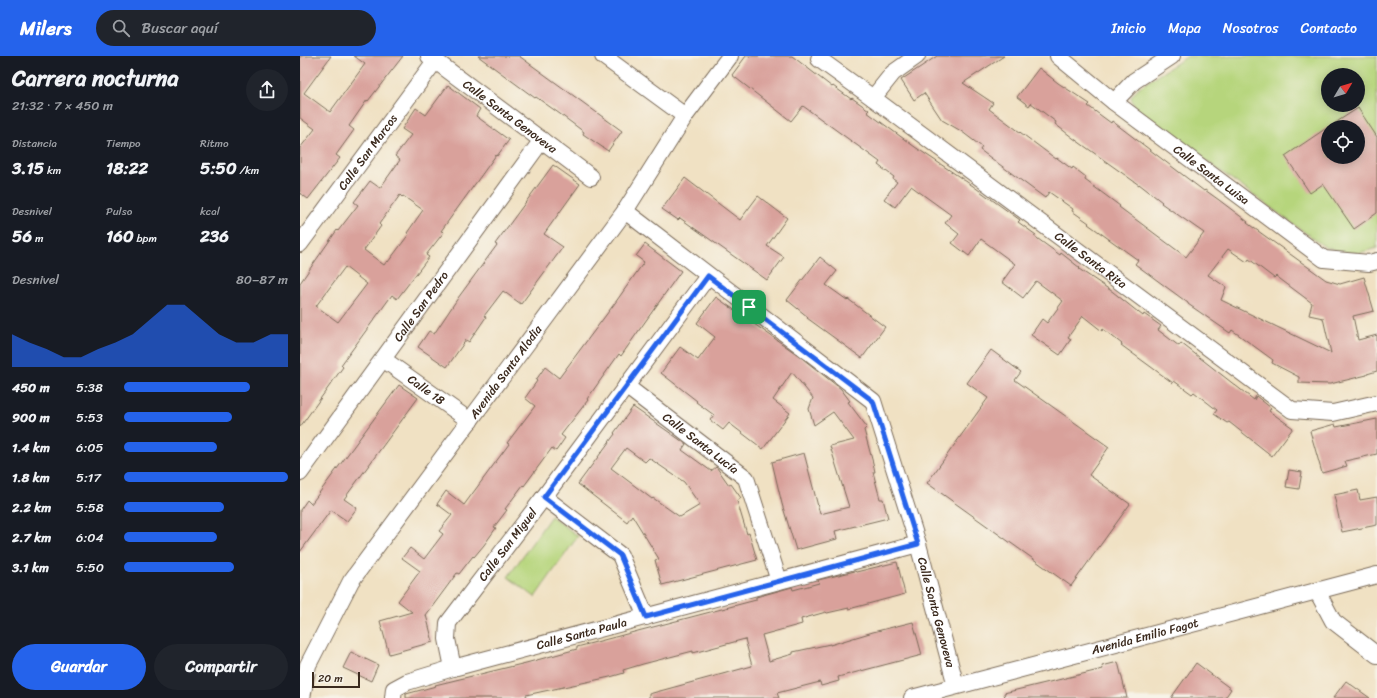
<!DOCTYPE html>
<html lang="es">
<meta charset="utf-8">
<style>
body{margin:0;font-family:Sriracha,sans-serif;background:#20242c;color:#f1f3f6;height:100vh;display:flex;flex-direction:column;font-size:15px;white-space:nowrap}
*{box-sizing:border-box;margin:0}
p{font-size:13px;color:#9ea1a6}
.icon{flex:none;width:22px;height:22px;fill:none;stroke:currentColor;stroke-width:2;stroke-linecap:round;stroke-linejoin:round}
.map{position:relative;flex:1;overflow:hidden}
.sheet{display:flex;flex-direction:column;background:#171b24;width:300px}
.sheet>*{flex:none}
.needle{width:26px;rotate:52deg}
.controls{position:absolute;left:1021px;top:12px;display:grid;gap:8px}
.controls a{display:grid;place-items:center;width:44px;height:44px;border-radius:50%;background:#171b24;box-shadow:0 2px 10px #0003;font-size:20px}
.scale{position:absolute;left:12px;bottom:10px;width:48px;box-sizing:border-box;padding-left:4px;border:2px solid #3b2a1e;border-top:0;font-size:11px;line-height:14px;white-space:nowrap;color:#3b2a1e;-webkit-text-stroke:3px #f7f3e8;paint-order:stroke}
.pin{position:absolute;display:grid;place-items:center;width:34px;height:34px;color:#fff;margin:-17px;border-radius:8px;box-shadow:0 2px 6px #0006}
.round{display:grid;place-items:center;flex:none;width:42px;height:42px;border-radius:21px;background:#20242c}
.overview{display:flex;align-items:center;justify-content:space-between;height:68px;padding:0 12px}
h1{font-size:22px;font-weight:800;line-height:30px}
.figures{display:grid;grid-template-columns:repeat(3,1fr);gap:6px;height:68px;padding:4px 12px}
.figures div{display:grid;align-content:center}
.figures b{font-size:17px;font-weight:800}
.figures small{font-size:11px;font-weight:400}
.figures p{font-size:11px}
.chart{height:112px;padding:8px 12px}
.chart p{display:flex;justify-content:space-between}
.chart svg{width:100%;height:72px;margin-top:4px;fill:#2563eb;opacity:.7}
.action{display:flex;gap:8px;margin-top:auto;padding:8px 12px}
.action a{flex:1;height:46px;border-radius:24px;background:#2563eb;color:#fff;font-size:16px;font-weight:800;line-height:46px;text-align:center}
.action a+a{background:#20242c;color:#f1f3f6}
ul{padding:0 12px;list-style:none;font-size:13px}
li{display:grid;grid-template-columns:64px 48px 1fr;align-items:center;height:30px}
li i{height:10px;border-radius:5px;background:#2563eb}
header{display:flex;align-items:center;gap:24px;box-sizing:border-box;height:56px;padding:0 20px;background:#2563eb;color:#fff}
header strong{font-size:19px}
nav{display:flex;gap:22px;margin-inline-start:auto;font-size:14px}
.search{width:280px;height:36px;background:#20242c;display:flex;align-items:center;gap:10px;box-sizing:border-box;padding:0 14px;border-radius:22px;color:#9ea1a6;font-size:15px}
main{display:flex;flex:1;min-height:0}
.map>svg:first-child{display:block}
.green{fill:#b6d57b;stroke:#78804c;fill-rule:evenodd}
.building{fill:#d9a19b;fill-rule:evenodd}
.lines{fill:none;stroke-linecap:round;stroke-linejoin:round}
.minor-casing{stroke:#7a6a58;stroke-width:18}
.minor{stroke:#fff;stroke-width:16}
.route-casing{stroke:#fff;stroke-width:8}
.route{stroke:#2563eb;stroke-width:5}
.labels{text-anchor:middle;stroke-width:3;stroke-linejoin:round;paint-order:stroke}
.street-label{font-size:12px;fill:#3b2a1e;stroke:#f7f3e8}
</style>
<header>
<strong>Milers</strong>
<div class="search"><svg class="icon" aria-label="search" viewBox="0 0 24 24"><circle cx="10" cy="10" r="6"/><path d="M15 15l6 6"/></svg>Buscar aquí</div>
<nav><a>Inicio</a><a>Mapa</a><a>Nosotros</a><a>Contacto</a></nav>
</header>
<main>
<section class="sheet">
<div class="overview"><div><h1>Carrera nocturna</h1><p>21:32 · 7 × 450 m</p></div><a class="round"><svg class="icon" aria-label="share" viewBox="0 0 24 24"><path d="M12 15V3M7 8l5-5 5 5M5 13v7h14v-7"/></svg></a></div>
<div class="figures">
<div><p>Distancia</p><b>3.15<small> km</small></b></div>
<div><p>Tiempo</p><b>18:22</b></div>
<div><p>Ritmo</p><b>5:50<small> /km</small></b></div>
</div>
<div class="figures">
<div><p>Desnivel</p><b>56<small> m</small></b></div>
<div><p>Pulso</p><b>160<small> bpm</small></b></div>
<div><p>kcal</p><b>236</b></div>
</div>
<div class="chart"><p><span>Desnivel</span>80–87 m</p>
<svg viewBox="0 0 160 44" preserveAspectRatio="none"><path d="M0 44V24L10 29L20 33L30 38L40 38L50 33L60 29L70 24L80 15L90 6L100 6L110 15L120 24L130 29L140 29L150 24L160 24V44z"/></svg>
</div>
<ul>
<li><b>450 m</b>5:38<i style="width:77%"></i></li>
<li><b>900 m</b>5:53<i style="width:66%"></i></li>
<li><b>1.4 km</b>6:05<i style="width:57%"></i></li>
<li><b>1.8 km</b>5:17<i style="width:100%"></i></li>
<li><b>2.2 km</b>5:58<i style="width:61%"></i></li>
<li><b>2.7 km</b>6:04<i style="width:57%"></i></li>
<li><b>3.1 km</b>5:50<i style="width:67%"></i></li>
</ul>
<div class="action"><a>Guardar</a><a>Compartir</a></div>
</section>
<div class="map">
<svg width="1077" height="642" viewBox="0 0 1077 642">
<rect width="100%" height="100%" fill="#f7f3e8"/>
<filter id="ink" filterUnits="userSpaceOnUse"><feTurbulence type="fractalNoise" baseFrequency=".025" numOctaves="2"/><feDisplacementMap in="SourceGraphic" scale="8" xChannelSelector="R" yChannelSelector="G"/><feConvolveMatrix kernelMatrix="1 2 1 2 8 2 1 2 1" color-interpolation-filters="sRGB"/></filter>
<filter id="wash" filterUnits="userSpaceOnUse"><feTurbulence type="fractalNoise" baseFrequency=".012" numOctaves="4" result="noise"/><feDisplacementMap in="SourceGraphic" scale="16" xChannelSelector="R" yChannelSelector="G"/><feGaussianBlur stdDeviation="0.9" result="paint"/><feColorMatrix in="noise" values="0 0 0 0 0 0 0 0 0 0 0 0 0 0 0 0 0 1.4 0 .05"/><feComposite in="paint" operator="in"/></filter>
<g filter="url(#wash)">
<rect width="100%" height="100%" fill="#f0e1c3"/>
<path class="green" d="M 888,0 L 1077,0 L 1077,192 L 1059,197 L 1043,196 L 1025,191 L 835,53 L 831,41 L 838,32 ZM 1028,19 L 1058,19 L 1058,49 L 1028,49 ZM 1028,71 L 1058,71 L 1058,101 L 1028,101 Z
M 251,460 L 278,480 L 235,541 L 208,521 Z"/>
<g id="blocks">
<path class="building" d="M 0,0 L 31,0 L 4,37 L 30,56 L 65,8 L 54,0 L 103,0 L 68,45 L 67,44 L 49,70 L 54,74 L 36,99 L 40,102 L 8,143 L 0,137 L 0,92 L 15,73 L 0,62 Z
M 178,0 L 219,0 L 322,75 L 308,95 L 283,78 L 284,76 L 260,58 L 236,41 L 235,42 Z
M 446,0 L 492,0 L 532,31 L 533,30 L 551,43 L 552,42 L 569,54 L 567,56 L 615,91 L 673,130 L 720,164 L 718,166 L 736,179 L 734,180 L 760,199 L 761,197 L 780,212 L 779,213 L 813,236 L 843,260 L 844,258 L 861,270 L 858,274 L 879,290 L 881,287 L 954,344 L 956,340 L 971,352 L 969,355 L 993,372 L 972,400 L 929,366 L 927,367 L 914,358 L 917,354 L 894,336 L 892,338 L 874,325 L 873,327 L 821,289 L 822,288 L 803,273 L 802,275 L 783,260 L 768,281 L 771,283 L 760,299 L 731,279 L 742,263 L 747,267 L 763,245 L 736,225 L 723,242 L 702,226 L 715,208 L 681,183 L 669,200 L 652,187 L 659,178 L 645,167 L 651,159 L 611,130 L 595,151 L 584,143 L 597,126 L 593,123 L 594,121 L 578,109 L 580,106 L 503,50 L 491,65 L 432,19 Z
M 637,0 L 704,0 L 663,27 L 693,47 L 689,53 L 756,103 L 757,102 L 772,113 L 773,111 L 786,121 L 785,124 L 820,150 L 819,151 L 886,201 L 904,177 L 861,147 L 862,146 L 839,128 L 839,129 L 773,82 L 755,68 L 756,66 L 731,47 L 729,50 L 717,41 L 739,12 L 758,27 L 790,48 L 788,50 L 811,67 L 812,65 L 904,135 L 905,134 L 919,144 L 948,166 L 947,167 L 1026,224 L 1040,228 L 1064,221 L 1074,255 L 1053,260 L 1058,284 L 1077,279 L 1077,315 L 1067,318 L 1067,319 L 1030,328 L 999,327 L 999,321 L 972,307 L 973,304 L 932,274 L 930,277 L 888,248 L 888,247 L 835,208 L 838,204 L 788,168 L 789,167 L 772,155 L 773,153 L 749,136 L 745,142 L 680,94 L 682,91 L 661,75 L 642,64 L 624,37 L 614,44 L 601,24 ZM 928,193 L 947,206 L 949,203 L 974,222 L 976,220 L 1012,247 L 1009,259 L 1023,262 L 1031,297 L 921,244 L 926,231 L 908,219 Z
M 148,29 L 180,53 L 176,60 L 209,84 L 197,100 L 196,99 L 141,175 L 144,176 L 126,199 L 129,201 L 97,243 L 92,239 L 41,309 L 43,311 L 0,371 L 0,227 L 37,174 L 38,175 L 58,149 L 54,146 L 70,125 L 80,132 L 100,104 L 95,100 L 111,79 L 102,73 L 116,52 L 126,59 ZM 100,139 L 102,141 L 103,140 L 123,154 L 107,177 L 109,178 L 88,206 L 87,205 L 84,209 L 64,194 L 81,170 L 79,168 ZM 45,211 L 67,228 L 38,266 L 16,250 Z
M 1058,52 L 1077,81 L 1077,157 L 1054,173 L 1023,128 L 1010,137 L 985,100 L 1028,71 L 1028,101 L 1058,101 L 1058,71 L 1029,71 Z
M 253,109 L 280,128 L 244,178 L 263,191 L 221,248 L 203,235 L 184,260 L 186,261 L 169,286 L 166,284 L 147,311 L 118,291 L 129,275 L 134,278 L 158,242 L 197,189 L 195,188 Z
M 385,122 L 440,164 L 458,140 L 487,162 L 467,190 L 484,201 L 467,224 L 380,162 L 378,164 L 362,153 Z
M 345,188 L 381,215 L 335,280 L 321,300 L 319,298 L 287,343 L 288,344 L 261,379 L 265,382 L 256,395 L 252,392 L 224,430 L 223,429 L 205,453 L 207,454 L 194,471 L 196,472 L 184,489 L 174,501 L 173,500 L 159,518 L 157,517 L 126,559 L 133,586 L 89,598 L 80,565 L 112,556 L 98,545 L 120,515 L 102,502 L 110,492 L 124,503 L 143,478 L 139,475 L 152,459 L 137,448 L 146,435 L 164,449 L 209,388 L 207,387 L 235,350 L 225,342 L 237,325 L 236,324 L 245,311 L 259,322 L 315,247 L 344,206 L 336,200 Z
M 520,201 L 537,215 L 526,229 L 547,244 L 548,243 L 585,271 L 562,302 L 507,262 L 508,261 L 487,244 Z
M 416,241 L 498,299 L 541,333 L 550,345 L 548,346 L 567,371 L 564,374 L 573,407 L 575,416 L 573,416 L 580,443 L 583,443 L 588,462 L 535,475 L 537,483 L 496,494 L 482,448 L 472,406 L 504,397 L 520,458 L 549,451 L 530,390 L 554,384 L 533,356 L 514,369 L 509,353 L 513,342 L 492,316 L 473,344 L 490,357 L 463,393 L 429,367 L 423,374 L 410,364 L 414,359 L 396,346 L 397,345 L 361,317 L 380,291 L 398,304 L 415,281 L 397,267 Z
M 691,294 L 721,316 L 715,324 L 809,391 L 789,419 L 830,448 L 771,530 L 627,427 L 688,342 L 667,327 Z
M 99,329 L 118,342 L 44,443 L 57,452 L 47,465 L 31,454 L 0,496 L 0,454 L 7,444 L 11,448 Z
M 333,351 L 386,388 L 382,394 L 411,415 L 416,411 L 417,412 L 429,429 L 431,428 L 441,442 L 437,445 L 447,478 L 449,477 L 457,504 L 362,529 L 355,504 L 359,503 L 332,459 L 327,466 L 278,428 L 315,378 L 314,377 ZM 326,392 L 345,406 L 349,402 L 384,426 L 400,449 L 380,461 L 353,442 L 352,443 L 331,427 L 311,412 Z
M 1077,363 L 1077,398 L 1045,405 L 1047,410 L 1022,417 L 1010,375 L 1035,368 L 1036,371 Z
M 989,414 L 1002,416 L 999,433 L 986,431 Z
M 1058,434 L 1060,444 L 1077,441 L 1077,469 L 1042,476 L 1034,439 Z
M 597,506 L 605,538 L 549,553 L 549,552 L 527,557 L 526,556 L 501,563 L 502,568 L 462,579 L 469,605 L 493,598 L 493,596 L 530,588 L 530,589 L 573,576 L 613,566 L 622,599 L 538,621 L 539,625 L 521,630 L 520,626 L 477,637 L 479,642 L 349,642 L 349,638 L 452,610 L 445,583 L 393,597 L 393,595 L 343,608 L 323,614 L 324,617 L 310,621 L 226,639 L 227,642 L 106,642 L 106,638 L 136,630 L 135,629 L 226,607 L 277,593 L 277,591 L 456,544 L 456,541 L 492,531 L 493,534 L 519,527 L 518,524 L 555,515 L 556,516 Z
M 51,596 L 78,609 L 71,625 L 43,612 Z
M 818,606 L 827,642 L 705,642 L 704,637 L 803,613 L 802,610 Z
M 896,607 L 931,633 L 925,642 L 871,642 Z
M 1046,625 L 1070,642 L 1033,642 Z"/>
</g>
</g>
<g filter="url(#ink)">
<use href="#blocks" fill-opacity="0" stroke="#7a6a58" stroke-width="1"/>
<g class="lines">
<defs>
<g id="minor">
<path id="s1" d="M 129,0 L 291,121"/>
<path d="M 303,0 L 385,60"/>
<path id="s2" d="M 758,0 L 814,46 L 1024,203 L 1069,207 L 1077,205"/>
<path id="s3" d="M 519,3 L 573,42 L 992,354 L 1033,357 L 1077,347"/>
<path d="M 573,42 L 593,17 L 617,0"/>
<path d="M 814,46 L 834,25 L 872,0"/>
<path id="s4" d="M 325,155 L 573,345 L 618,488 L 656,630"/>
<path id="s5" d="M 0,188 L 135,5"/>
<path id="s6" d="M 83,303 L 170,365"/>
<path id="s7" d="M 326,330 L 446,422 L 479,525"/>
<path id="s8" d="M 0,417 L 242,84"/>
<path d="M 244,441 L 320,499 L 346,561"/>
<path d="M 1017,535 L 1033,565 L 1077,599"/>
<path id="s9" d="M 153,612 L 147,583 L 148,567 L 244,441 L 408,220"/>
<path id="s10" d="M 2,642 L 8,609 L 51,525 L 325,155 L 385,60 L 430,0"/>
<path id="s11" d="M 93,642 L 94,633 L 107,626 L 153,612 L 618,488"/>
<path id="s12" d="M 612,642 L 1077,519"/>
</g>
</defs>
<use href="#minor" class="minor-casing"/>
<use href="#minor" class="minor"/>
</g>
</g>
<g class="lines" filter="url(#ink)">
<defs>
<path id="route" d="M 408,220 L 573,345 L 618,488 L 346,561 L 320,499 L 244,441 Z"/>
</defs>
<use href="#route" class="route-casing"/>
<use href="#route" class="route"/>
</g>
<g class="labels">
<g class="street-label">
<text dy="4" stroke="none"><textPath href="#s1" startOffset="101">Calle Santa Genoveva</textPath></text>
<text dy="4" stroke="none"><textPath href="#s5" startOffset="114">Calle San Marcos</textPath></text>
<text dy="4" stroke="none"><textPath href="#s2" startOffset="194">Calle Santa Luisa</textPath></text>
<text dy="4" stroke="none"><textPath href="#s3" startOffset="338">Calle Santa Rita</textPath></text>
<text dy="4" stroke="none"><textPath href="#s8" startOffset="206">Calle San Pedro</textPath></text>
<text dy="4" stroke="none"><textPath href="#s10" startOffset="388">Avenida Santa Alodia</textPath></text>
<text dy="4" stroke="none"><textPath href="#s6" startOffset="53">Calle 18</textPath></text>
<text dy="4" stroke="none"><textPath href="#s7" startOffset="94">Calle Santa Lucía</textPath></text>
<text dy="4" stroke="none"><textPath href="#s9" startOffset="144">Calle San Miguel</textPath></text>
<text dy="4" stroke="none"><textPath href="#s4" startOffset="533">Calle Santa Genoveva</textPath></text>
<text dy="4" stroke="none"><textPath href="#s11" startOffset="205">Calle Santa Paula</textPath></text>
<text dy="4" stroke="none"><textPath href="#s12" startOffset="241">Avenida Emilio Fagot</textPath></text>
</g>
</g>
</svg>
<div class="controls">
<a><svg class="needle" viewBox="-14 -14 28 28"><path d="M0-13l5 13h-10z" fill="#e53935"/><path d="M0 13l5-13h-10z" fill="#9ea1a6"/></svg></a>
<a><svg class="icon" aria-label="locate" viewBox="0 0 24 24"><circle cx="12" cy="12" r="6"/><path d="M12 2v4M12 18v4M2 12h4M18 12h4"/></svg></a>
</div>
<div class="scale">20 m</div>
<div class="pin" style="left:449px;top:251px;background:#1e9e55"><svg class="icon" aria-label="arrive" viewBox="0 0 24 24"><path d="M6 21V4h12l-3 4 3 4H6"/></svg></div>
</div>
</main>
